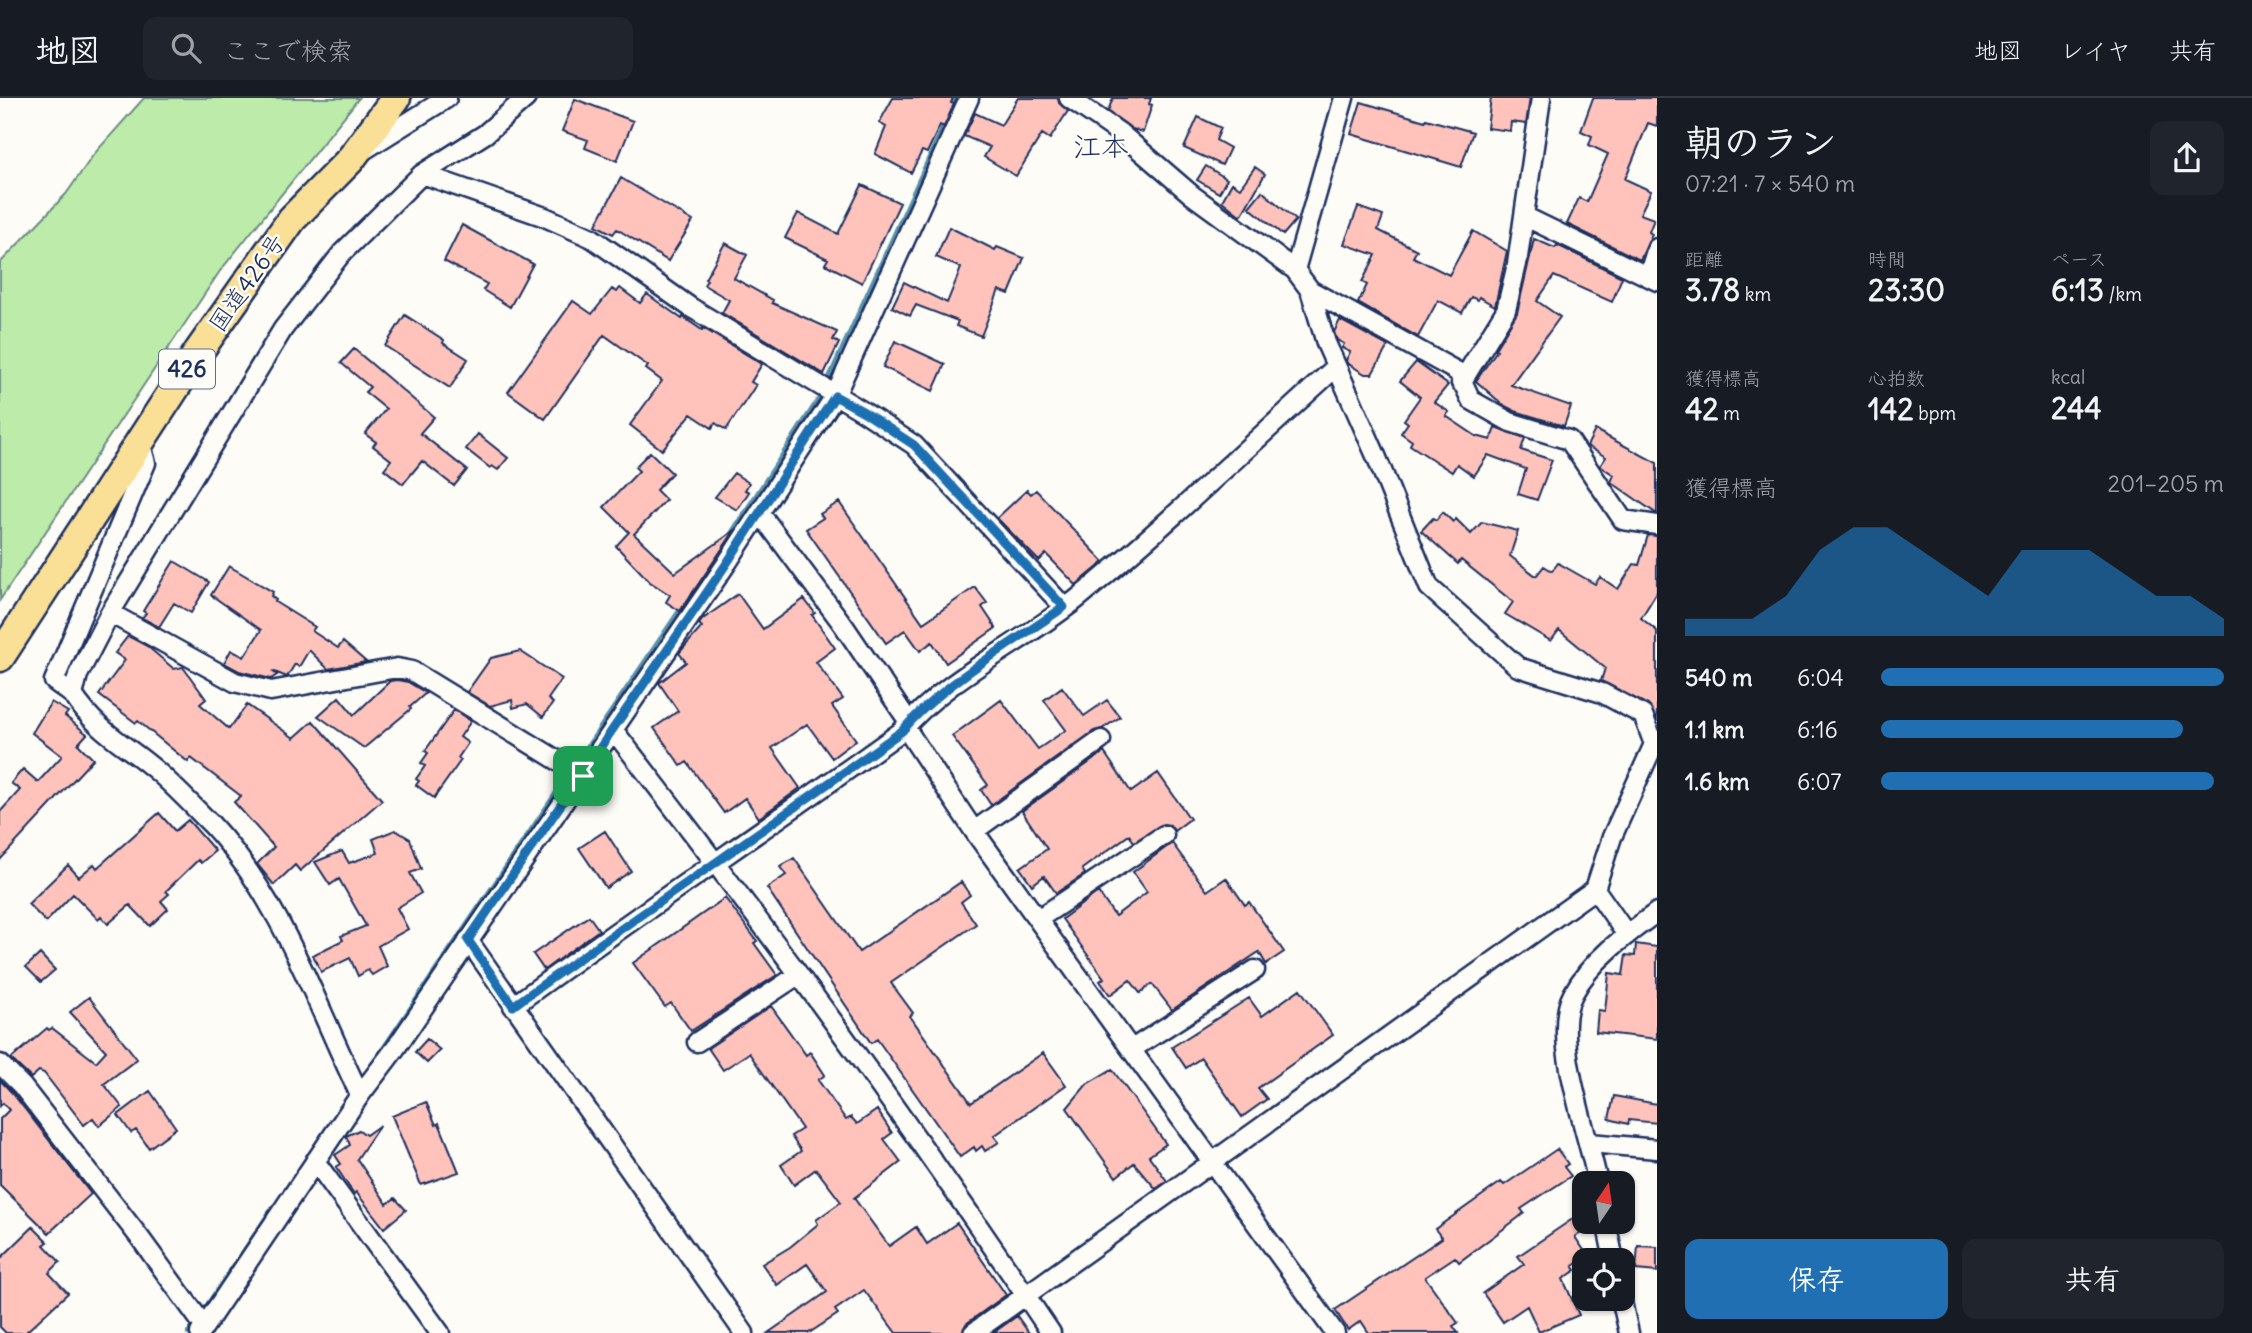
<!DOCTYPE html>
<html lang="ja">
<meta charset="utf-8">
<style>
body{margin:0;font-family:Delius,"Klee One",sans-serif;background:#20242c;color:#f1f3f6;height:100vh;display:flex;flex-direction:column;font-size:26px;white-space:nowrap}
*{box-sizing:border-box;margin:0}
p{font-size:23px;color:#9ea1a6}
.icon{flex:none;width:38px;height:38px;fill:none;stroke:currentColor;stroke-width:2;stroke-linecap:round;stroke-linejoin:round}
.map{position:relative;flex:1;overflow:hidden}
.sheet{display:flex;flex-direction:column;background:#171b24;width:595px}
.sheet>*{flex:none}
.needle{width:46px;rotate:13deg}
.buttons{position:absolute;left:1572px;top:1073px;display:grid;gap:14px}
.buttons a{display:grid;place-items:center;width:63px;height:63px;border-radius:14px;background:#171b24;box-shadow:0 2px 5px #0004;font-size:35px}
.pin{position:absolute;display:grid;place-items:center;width:60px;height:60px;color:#fff;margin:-30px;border-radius:14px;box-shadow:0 4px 10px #0006}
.round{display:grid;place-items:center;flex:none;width:74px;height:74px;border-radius:14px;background:#20242c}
.overview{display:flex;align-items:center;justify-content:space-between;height:119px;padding:0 28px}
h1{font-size:38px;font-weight:700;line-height:52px}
.metrics{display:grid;grid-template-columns:repeat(3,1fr);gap:10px;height:119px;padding:7px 28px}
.metrics div{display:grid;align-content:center}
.metrics b{font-size:30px;font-weight:700}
.metrics small{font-size:19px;font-weight:400}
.metrics p{font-size:19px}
.chart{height:196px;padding:14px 28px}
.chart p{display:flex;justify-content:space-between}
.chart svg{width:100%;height:126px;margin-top:7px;fill:#1f6fb2;opacity:.7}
.action{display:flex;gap:14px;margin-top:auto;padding:14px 28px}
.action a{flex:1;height:80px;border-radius:14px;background:#1f6fb2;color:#fff;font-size:28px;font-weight:700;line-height:80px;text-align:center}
.action a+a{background:#20242c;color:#f1f3f6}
ul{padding:0 28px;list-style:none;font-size:23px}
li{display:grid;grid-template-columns:112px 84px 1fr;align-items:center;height:52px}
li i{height:18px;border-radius:9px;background:#1f6fb2}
header{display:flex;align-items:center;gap:42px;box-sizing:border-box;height:98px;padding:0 35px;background:#171b24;border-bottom:2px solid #363941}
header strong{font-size:33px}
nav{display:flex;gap:38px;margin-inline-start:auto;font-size:24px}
.search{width:490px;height:63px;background:#20242c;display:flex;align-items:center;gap:18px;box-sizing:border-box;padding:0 24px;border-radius:14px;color:#9ea1a6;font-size:26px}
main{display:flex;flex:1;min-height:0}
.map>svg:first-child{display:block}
.green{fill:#bcebaa;stroke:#6c8d84;stroke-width:2}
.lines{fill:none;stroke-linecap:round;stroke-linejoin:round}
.stream{stroke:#5890aa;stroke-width:6}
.building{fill:#ffc3bc;stroke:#1b2f5e;stroke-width:2}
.minor-casing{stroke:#1b2f5e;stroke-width:23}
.trunk-casing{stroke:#1b2f5e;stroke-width:33}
.minor{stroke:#fdfcf7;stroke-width:18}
.trunk{stroke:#fadf96;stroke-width:28}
.route-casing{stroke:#fff;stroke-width:14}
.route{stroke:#1f6fb2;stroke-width:9}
.labels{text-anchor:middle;stroke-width:5;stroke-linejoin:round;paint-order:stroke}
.shield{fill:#fdfcf7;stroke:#5f6c8c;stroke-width:2}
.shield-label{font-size:23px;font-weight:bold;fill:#1b2f5e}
.street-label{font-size:24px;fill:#1b2f5e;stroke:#fdfcf7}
.quarter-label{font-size:28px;fill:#1b2f5e;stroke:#fdfcf7}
</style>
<header>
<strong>地図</strong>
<div class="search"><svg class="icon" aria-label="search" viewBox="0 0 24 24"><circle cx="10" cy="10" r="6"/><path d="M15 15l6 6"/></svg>ここで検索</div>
<nav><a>地図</a><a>レイヤ</a><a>共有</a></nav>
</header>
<main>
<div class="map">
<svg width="1657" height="1235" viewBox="0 0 1657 1235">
<rect width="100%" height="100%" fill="#fdfcf7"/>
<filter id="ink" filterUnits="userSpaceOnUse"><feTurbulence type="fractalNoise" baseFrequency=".0143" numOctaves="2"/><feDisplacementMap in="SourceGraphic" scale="14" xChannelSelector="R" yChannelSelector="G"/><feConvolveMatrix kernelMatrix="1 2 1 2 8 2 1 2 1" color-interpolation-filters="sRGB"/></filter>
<g filter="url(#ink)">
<path class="green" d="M 144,0 L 359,0 L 220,173 L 0,502 L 0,165 L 66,96 L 94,56 Z"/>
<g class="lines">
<path class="stream" d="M 731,437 L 822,297 L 957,0
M 372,968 L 684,507
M 189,1235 L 270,1115"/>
</g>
<path class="building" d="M 893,0 L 953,0 L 951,5 L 954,6 L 944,29 L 940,27 L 927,55 L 922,53 L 911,75 L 875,56 L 886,29 L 879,25 Z
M 1018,0 L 1058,0 L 1059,5 L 1068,13 L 1050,41 L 1042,36 L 1016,78 L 984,59 L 990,49 L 964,38 L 975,15 L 1001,27 Z
M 1113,0 L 1151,0 L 1149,6 L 1152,7 L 1143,34 L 1132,31 L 1108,13 Z
M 1491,0 L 1530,0 L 1526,26 L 1511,24 L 1510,33 L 1487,30 Z
M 1593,0 L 1657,0 L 1657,28 L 1648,25 L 1625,81 L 1651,93 L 1640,116 L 1654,121 L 1649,134 L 1652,136 L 1640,162 L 1567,126 L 1579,100 L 1587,104 L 1608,56 L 1589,47 L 1592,38 L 1581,33 Z
M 575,1 L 633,23 L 617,63 L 585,50 L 588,42 L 562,33 Z
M 1361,4 L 1425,23 L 1426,21 L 1473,34 L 1461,69 L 1351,36 Z
M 1198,19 L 1221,30 L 1216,42 L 1230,50 L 1222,67 L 1184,50 Z
M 1206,68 L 1227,81 L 1219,95 L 1197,82 Z
M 1255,69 L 1265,76 L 1241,118 L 1222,103 L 1232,85 L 1240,90 Z
M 621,80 L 693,123 L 668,163 L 617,131 L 613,136 L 596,127 Z
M 862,87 L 900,105 L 862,185 L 825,166 L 828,161 L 785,140 L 798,115 L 838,136 Z
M 1262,93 L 1296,122 L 1283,137 L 1249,109 Z
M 1358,109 L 1383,118 L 1378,132 L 1417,152 L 1413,159 L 1449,177 L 1473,133 L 1507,153 L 1495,208 L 1479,199 L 1478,202 L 1471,199 L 1462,215 L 1438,202 L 1418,239 L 1358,205 L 1367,187 L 1362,184 L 1376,157 L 1344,146 Z
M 462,127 L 533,166 L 510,209 L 483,192 L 487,186 L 444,163 Z
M 949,129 L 995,152 L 997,149 L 1024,160 L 1009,196 L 999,192 L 981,238 L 956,228 L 958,223 L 916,207 L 910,218 L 892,209 L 904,184 L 947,205 L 961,170 L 936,159 Z
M 1534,141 L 1555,150 L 1557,147 L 1622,179 L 1612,204 L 1554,178 L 1537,203 L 1560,219 L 1511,287 L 1571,308 L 1564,328 L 1515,313 L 1503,307 L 1476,283 L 1497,252 L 1495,251 L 1517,215 Z
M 725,145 L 747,157 L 734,180 L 773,202 L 772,205 L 837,234 L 833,242 L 839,245 L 824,276 L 722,215 L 729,202 L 704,187 L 707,182 L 705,181 Z
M 620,190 L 640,205 L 647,196 L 682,221 L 683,219 L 702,232 L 703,230 L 762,266 L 751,284 L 756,287 L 726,332 L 715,325 L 712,330 L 691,316 L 662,352 L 630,327 L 662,283 L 646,271 L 648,268 L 604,237 L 545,321 L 508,294 L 573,203 L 592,216 L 612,191 L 617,194 Z
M 405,217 L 444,242 L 443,245 L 468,261 L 450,290 L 385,248 Z
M 1340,222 L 1388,248 L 1372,276 L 1365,276 L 1347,265 L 1346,262 L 1350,254 L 1342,250 L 1344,246 L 1337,242 L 1334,234 Z
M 895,243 L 945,266 L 933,293 L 883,269 Z
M 354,251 L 434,319 L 420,335 L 467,372 L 454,388 L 422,363 L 403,386 L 384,371 L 391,362 L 373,348 L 376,344 L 365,336 L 386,311 L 365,294 L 370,289 L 341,265 Z
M 1416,264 L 1448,287 L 1434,304 L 1449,314 L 1446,318 L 1476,338 L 1491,342 L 1495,329 L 1525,340 L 1521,352 L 1552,362 L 1537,402 L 1518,396 L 1526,371 L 1488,357 L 1474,378 L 1457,366 L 1452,374 L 1410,347 L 1412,343 L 1401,335 L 1408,325 L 1404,322 L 1420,299 L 1400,283 Z
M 1595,332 L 1657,365 L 1657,416 L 1611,384 L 1614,377 L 1600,368 L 1606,359 L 1587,348 Z
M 478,336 L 508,360 L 498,372 L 492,368 L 490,370 L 466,351 Z
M 650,354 L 672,375 L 656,392 L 666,402 L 634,436 L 675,475 L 735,432 L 680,513 L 666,504 L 670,497 L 650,484 L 616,448 L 629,434 L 604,409 L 639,373 L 635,369 Z
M 734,375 L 749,385 L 745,392 L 749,394 L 737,412 L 715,399 Z
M 1027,392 L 1031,396 L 1036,392 L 1104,464 L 1076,487 L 1046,456 L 1039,463 L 997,420 Z
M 839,404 L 923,525 L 975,489 L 987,505 L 982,509 L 996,530 L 946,565 L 932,544 L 920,553 L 905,532 L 886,545 L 806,431 L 823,420 L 820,416 Z
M 1443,414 L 1453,424 L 1456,421 L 1471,436 L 1482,424 L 1518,433 L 1510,458 L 1536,478 L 1544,468 L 1552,473 L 1558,465 L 1595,486 L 1600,479 L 1618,491 L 1634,466 L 1639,467 L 1648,437 L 1657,438 L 1657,494 L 1641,520 L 1657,533 L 1657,621 L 1648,607 L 1601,583 L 1605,570 L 1559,532 L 1551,543 L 1505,516 L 1513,504 L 1461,462 L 1458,466 L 1421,433 L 1433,420 L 1436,422 Z
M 174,463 L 209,484 L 191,515 L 174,505 L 159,529 L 142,520 L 146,515 L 143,513 Z
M 229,468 L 273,494 L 271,498 L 276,502 L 275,504 L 315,529 L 312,533 L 338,550 L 343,544 L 366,564 L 328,571 L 309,552 L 299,569 L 295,566 L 287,579 L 272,573 L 277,577 L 271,581 L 239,573 L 224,565 L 231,552 L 244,559 L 261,532 L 211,497 Z
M 738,496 L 763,531 L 804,501 L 815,515 L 812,517 L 835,550 L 816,564 L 843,601 L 832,608 L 856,642 L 832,660 L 807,626 L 772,650 L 800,690 L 759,720 L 745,700 L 724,715 L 687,664 L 681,668 L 654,630 L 678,613 L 659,585 L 686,564 L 679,555 L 702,529 L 699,526 L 703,521 Z
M 128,538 L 147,548 L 174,571 L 183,569 L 206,601 L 200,606 L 229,631 L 247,607 L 294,640 L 313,623 L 382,702 L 300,773 L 295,767 L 274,787 L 257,766 L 274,749 L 234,704 L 241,698 L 191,660 L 188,664 L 138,623 L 136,625 L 99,597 L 125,562 L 115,555 Z
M 520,553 L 562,581 L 548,601 L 553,605 L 543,619 L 527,606 L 513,610 L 512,602 L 490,608 L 467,594 L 491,560 Z
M 397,582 L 408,584 L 426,595 L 410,609 L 411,611 L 364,650 L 318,618 L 339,599 L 354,617 L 390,583 Z
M 1062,589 L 1084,618 L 1107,602 L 1120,619 L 1102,631 L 1094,633 L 991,707 L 981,692 L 988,687 L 952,638 L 1001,602 L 1038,651 L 1066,632 L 1044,602 Z
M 51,604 L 68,614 L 65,618 L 87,636 L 78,646 L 93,661 L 0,762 L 0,714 L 20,692 L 11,685 L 23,671 L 38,684 L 62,658 L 32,635 Z
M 454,612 L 471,623 L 460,639 L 468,645 L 458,660 L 461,662 L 434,700 L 416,687 L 419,683 L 416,681 L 425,668 L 421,665 L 428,655 L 425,653 Z
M 1104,654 L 1131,694 L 1158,675 L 1190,721 L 1174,733 L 1170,727 L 1163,726 L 1134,744 L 1129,737 L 1082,771 L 1085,776 L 1056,795 L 1044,778 L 1032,787 L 1020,770 L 1047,751 L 1022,713 Z
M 159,715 L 175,733 L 188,722 L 215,753 L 201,765 L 198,762 L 166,793 L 169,796 L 161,803 L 168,811 L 150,828 L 130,807 L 108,826 L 101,818 L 98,821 L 73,796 L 46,824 L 28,806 L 68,767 L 79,779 L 94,766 L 97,770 Z
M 395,732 L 410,741 L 421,771 L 410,775 L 421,795 L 397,810 L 408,831 L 378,848 L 387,868 L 372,877 L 368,872 L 358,878 L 350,860 L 321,874 L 313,857 L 343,842 L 341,838 L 366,828 L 339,781 L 330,787 L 315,764 L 342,753 L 349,765 L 378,755 L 373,741 Z
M 605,733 L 631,773 L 606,790 L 579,750 Z
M 1172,745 L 1207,793 L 1226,780 L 1245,807 L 1249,804 L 1284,854 L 1266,866 L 1259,854 L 1172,912 L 1152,886 L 1140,895 L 1130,882 L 1110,897 L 1100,883 L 1104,880 L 1062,821 L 1098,794 L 1115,818 L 1147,794 L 1133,774 Z
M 794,760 L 859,854 L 961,784 L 970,797 L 961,804 L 976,826 L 891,885 L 913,915 L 910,918 L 971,1005 L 1043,955 L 1066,987 L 994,1038 L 999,1044 L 985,1053 L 982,1048 L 976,1053 L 974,1049 L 960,1059 L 877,941 L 871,945 L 767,790 L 786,777 L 780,769 Z
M 725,800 L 757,843 L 754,845 L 777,877 L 691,933 L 671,905 L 665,909 L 633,865 Z
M 589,818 L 599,832 L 544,872 L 533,856 Z
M 1636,846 L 1657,849 L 1657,941 L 1596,934 L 1598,912 L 1605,913 L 1609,875 L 1623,877 L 1626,857 L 1635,858 Z
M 40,856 L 55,872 L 41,884 L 26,869 Z
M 1300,891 L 1333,937 L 1258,990 L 1267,1001 L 1242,1019 L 1201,960 L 1186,970 L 1172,949 L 1249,900 L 1262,918 Z
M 89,899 L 137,961 L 104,986 L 122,1009 L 99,1028 L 93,1020 L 84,1027 L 44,975 L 39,973 L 31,980 L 11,961 L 47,930 L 49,932 L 52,930 L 96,964 L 106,953 L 70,914 Z
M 771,908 L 806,957 L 810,954 L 825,977 L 818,982 L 846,1022 L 851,1019 L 857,1026 L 877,1012 L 892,1035 L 884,1041 L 901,1064 L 854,1100 L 889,1148 L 916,1129 L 927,1146 L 957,1125 L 1006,1197 L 966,1226 L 962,1235 L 896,1235 L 864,1192 L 835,1212 L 838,1216 L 809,1235 L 768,1235 L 827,1194 L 807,1166 L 777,1187 L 762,1166 L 790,1149 L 818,1126 L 816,1122 L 841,1104 L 816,1071 L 794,1087 L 781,1067 L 801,1053 L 791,1038 L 802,1031 L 749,955 L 723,972 L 708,950 Z
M 427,941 L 440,952 L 427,965 L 415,954 Z
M 1112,971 L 1166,1046 L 1149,1058 L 1167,1083 L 1156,1091 L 1134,1065 L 1116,1079 L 1067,1010 L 1087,986 Z
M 0,982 L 13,996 L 91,1096 L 49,1135 L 0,1087 L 0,1021 L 9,1012 L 3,1005 L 0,1008 Z
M 150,993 L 176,1030 L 149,1050 L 136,1032 L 131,1035 L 118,1017 Z
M 1614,998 L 1657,1006 L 1657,1025 L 1629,1022 L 1628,1026 L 1609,1021 Z
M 426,1004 L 436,1027 L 439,1025 L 459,1074 L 421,1087 L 392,1018 Z
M 380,1027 L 357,1061 L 387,1106 L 395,1100 L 406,1112 L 384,1130 L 356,1094 L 354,1096 L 336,1069 L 341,1066 L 335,1057 L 350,1047 L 346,1038 L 359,1032 L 366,1037 Z
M 1557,1051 L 1568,1066 L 1564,1069 L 1571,1078 L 1521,1111 L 1524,1115 L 1518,1120 L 1459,1164 L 1455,1159 L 1425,1179 L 1458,1225 L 1453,1228 L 1458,1235 L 1369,1235 L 1361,1223 L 1348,1232 L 1335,1212 L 1442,1140 L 1435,1131 L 1501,1084 L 1504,1087 Z
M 1574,1120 L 1584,1133 L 1575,1139 L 1588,1158 L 1573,1168 L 1576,1172 L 1563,1181 L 1579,1217 L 1539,1234 L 1527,1208 L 1503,1224 L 1483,1195 L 1524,1166 L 1518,1158 Z
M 33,1129 L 48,1144 L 44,1147 L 60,1164 L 49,1175 L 68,1195 L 25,1235 L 6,1235 L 0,1229 L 0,1161 Z
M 1638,1148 L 1657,1149 L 1657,1174 L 1636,1172 Z
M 1017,1218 L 1029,1235 L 993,1235 Z"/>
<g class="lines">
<defs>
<path id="minor" d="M 1069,0 L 1120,35 L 1192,97 L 1295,172 L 1310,192 L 1326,245 L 1377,360 L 1429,489 L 1518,569 L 1602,595 L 1643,617 L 1654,646
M 364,52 L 447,0
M 422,76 L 545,119 L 592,140 L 690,209 L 864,314 L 914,347 L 1064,509
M 1524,118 L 1657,183
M 1295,172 L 1344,0
M 1648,178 L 1657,150
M 1310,192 L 1458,274 L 1471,302 L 1510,324 L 1569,342 L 1623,422 L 1657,427
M 1461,285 L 1506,212 L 1517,166 L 1541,0
M 760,415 L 844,528 L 909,624
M 110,515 L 235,584 L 271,593 L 397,570 L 412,573 L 583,678
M 73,597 L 54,583 L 146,365 L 140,343
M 905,629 L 974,733 L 1335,1235
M 614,633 C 766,828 913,1029 1051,1235
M 974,733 L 1101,642
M 1595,791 L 1627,837
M 1038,821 L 1164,737
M 468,842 L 744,1235
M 513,908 C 641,814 773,726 902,633 C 947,578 1029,542 1083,496 C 1170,424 1252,345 1336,269
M 697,944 L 798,877
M 1132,951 L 1255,872
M 0,966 L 22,988 L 140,1140 L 204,1228
M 360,997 C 315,905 283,804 212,727 C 195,710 177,691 159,675 C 126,646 99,636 73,597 L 78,577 L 110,515 L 283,231 L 342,155 L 422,76 L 485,36 L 526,0
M 1590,1045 L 1657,1051
M 315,1063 L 440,1235
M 1598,1085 C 1589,1038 1550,937 1573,896 C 1590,863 1627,836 1657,814
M 1606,1124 L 1614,1162
M 1621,1200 L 1629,1235
M 200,1235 L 360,997 L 395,951 L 727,465 L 835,298 L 969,0
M 973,1235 L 1595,791 L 1612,739 L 1654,646 L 1657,644"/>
<path id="trunk" d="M 0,559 L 199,253 L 292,121 L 350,62 L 396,0"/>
</defs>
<use href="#minor" class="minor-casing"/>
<use href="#trunk" class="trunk-casing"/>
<use href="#minor" class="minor"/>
<use href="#trunk" class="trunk"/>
</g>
</g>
<g class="lines" filter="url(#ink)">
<defs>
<path id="route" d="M 835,298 L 864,314 L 914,347 L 1064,509 C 1013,545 942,586 902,633 C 773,726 641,815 513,908 L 468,842 L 727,465 Z"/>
</defs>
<use href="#route" class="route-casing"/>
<use href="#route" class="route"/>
</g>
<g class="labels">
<rect class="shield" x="159" y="251.5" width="56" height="39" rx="5"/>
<g class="shield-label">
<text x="187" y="279">426</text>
</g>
<g class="street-label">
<text transform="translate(247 185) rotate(-55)" y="8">国道426号</text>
</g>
<g class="quarter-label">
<text x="1101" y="58">江本</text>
</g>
</g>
</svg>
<div class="buttons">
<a><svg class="needle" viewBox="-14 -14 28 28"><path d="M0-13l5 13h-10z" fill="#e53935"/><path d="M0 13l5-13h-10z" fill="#9ea1a6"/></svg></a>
<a><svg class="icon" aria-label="locate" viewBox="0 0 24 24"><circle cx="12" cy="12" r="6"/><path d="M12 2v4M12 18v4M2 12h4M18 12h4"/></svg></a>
</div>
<div class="pin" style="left:583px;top:678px;background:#1e9e55"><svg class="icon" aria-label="arrive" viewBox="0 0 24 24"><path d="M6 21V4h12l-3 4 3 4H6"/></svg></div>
</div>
<section class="sheet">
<div class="overview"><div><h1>朝のラン</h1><p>07:21 · 7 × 540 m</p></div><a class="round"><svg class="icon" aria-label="share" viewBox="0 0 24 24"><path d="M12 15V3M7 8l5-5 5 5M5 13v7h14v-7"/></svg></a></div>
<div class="metrics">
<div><p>距離</p><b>3.78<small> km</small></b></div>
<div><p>時間</p><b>23:30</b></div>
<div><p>ペース</p><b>6:13<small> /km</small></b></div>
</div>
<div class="metrics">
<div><p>獲得標高</p><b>42<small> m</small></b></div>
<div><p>心拍数</p><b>142<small> bpm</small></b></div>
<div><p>kcal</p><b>244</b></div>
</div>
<div class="chart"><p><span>獲得標高</span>201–205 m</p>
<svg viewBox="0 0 160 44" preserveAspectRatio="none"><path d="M0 44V38L10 38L20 38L30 30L40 14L50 6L60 6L70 14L80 22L90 30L100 14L110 14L120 14L130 22L140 30L150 30L160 38V44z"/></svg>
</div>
<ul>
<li><b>540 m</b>6:04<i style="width:100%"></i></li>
<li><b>1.1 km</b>6:16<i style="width:88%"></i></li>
<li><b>1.6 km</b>6:07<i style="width:97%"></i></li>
</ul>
<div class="action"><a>保存</a><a>共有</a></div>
</section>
</main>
